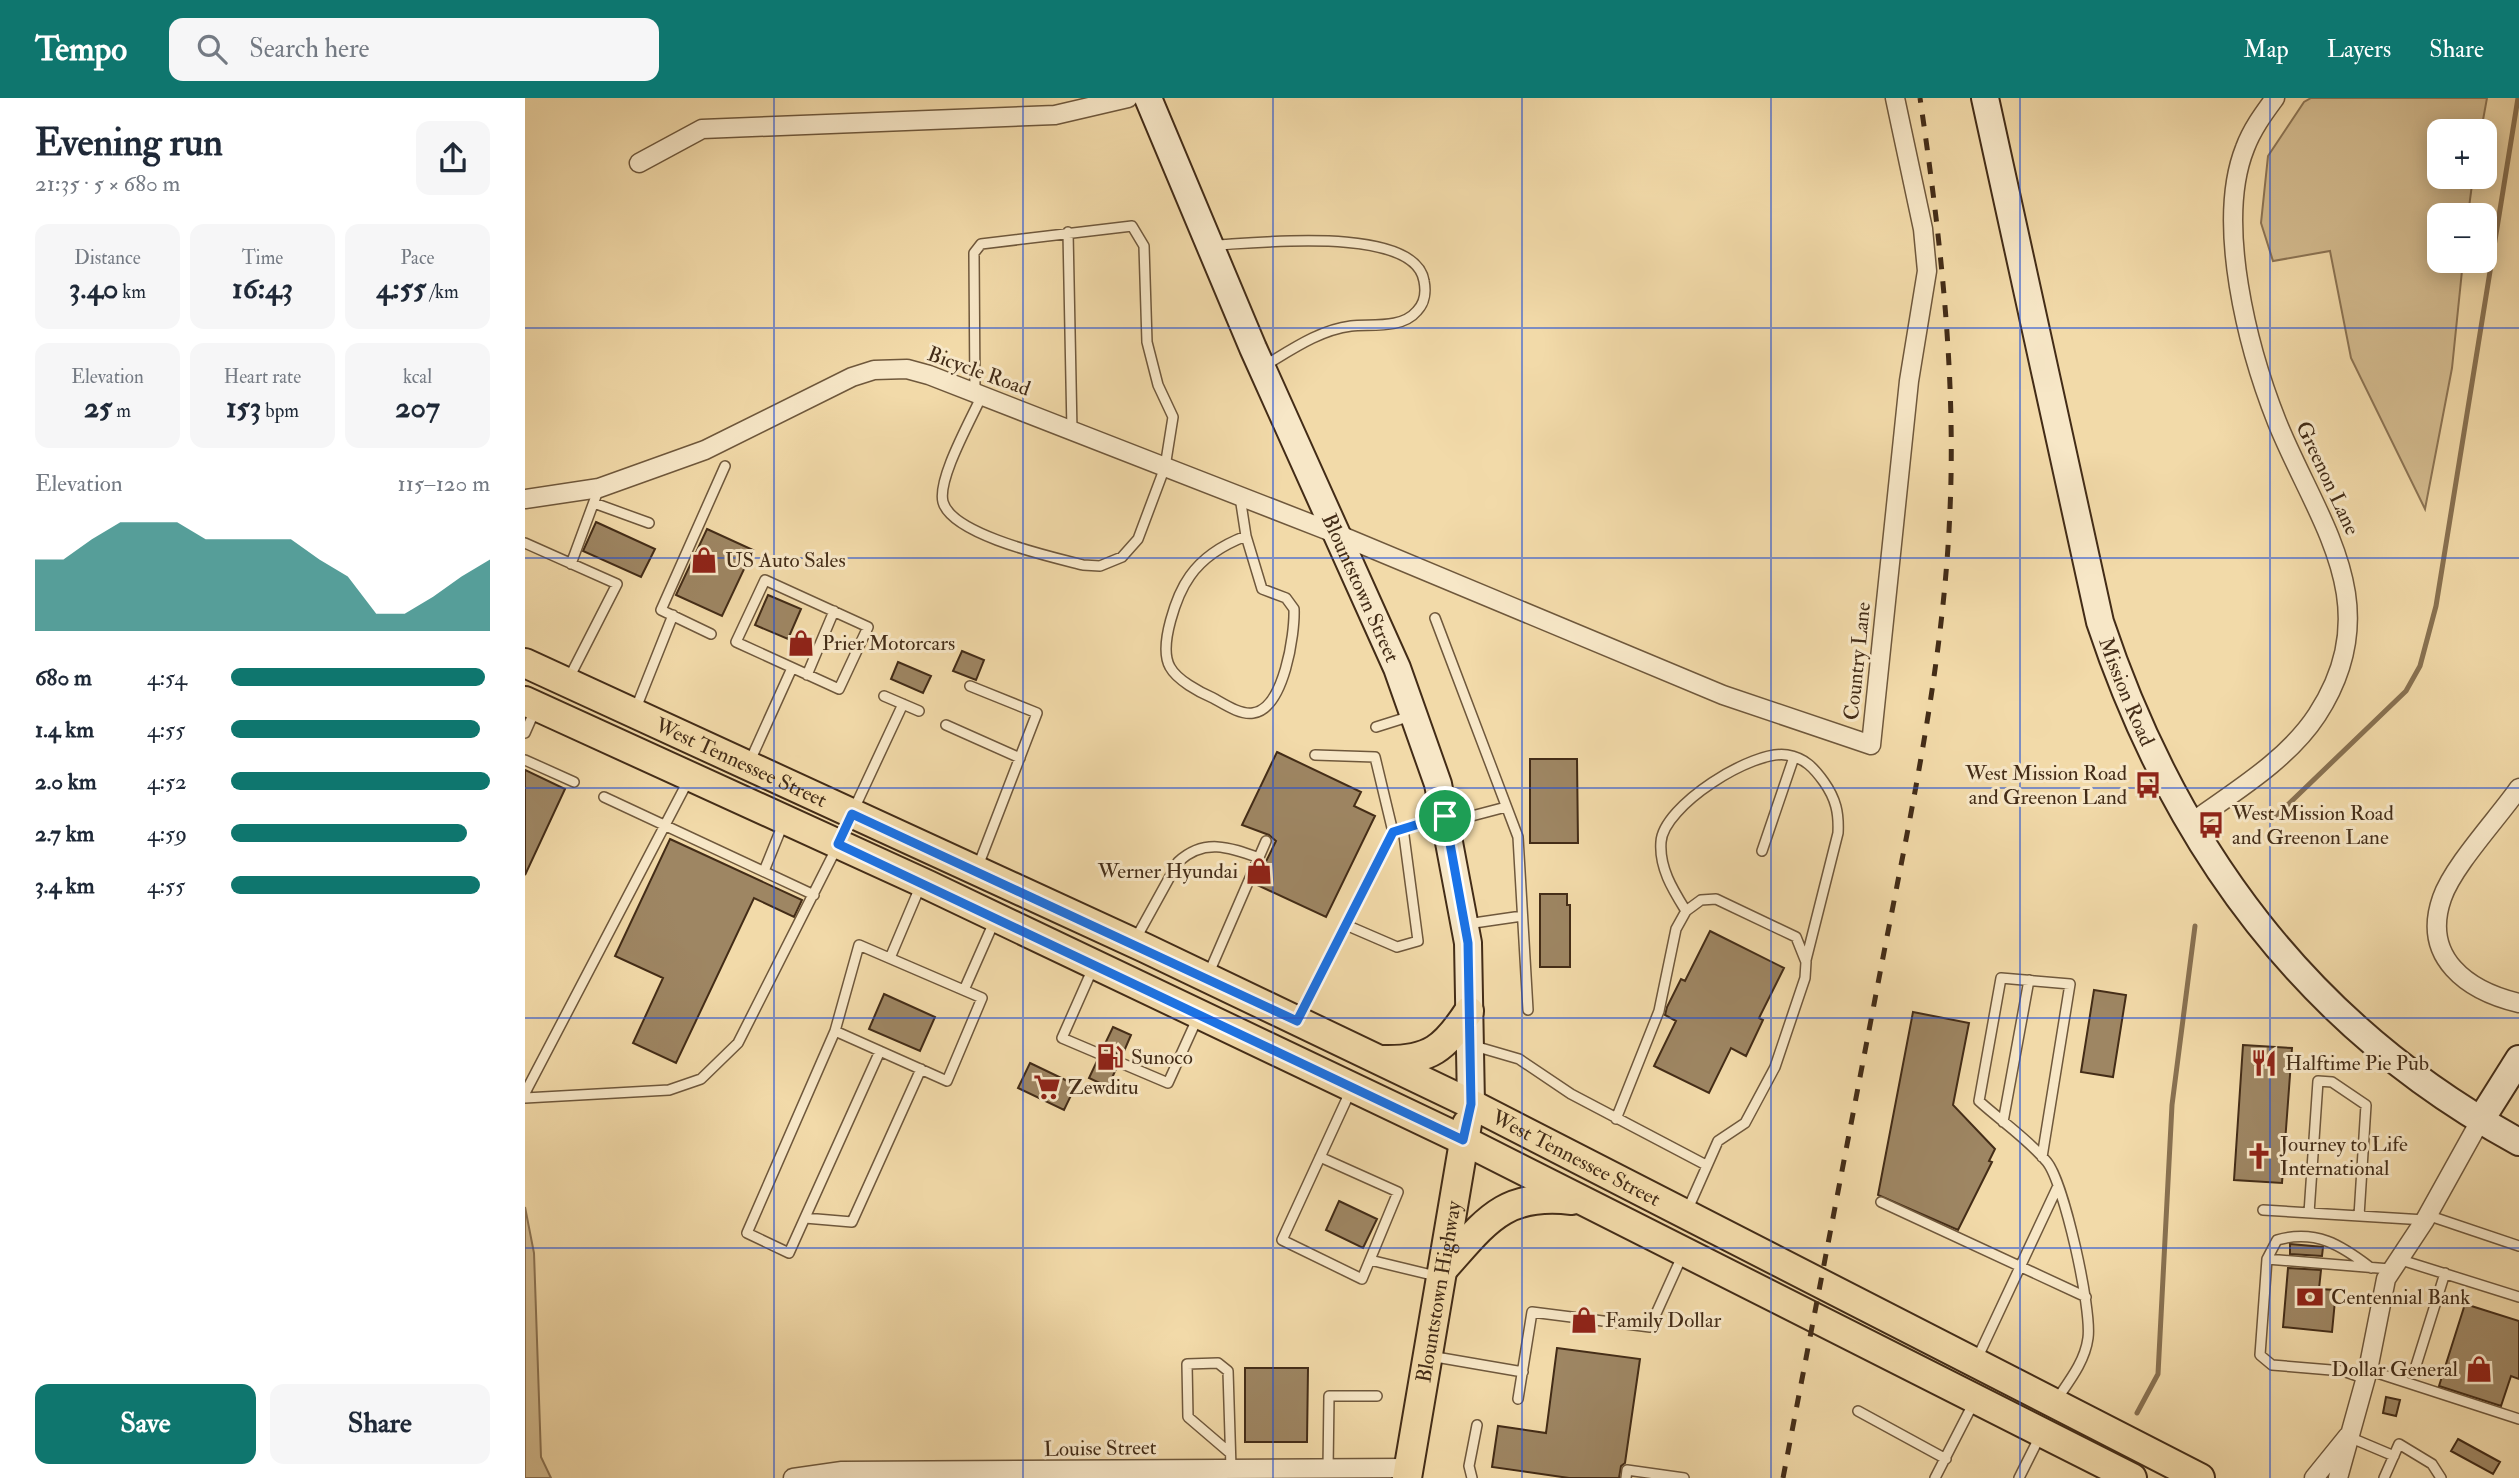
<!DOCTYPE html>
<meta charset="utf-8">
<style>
body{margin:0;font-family:"IM FELL Double Pica",serif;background:#f6f6f7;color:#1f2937;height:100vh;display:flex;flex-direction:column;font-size:26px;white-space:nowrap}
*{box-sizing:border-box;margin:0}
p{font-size:23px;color:#747a83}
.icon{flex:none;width:38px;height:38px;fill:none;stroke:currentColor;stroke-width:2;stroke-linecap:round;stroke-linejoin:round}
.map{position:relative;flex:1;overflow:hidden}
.drawer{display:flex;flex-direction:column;background:#fff;width:525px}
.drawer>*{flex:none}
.controls{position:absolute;left:1902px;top:21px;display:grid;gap:14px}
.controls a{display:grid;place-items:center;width:70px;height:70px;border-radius:14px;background:#fff;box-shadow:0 4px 18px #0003;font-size:35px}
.pin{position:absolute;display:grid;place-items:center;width:60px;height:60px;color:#fff;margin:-30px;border:4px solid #fff;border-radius:50%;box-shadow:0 2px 7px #0007}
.round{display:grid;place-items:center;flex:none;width:74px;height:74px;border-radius:14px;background:#f6f6f7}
.overview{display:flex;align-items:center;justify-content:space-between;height:119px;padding:0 35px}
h1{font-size:38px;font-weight:700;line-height:52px}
.metrics{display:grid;grid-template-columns:repeat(3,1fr);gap:10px;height:119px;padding:7px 35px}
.metrics div{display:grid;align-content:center;border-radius:14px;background:#f6f6f7;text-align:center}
.metrics b{font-size:30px;font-weight:700}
.metrics small{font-size:19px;font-weight:400}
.metrics p{font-size:19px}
.chart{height:196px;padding:14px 35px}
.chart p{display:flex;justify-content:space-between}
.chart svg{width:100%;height:126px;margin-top:7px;fill:#0f766e;opacity:.7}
.cta{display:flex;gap:14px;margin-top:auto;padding:14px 35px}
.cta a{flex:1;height:80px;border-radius:14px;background:#0f766e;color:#fff;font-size:28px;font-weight:700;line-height:80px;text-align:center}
.cta a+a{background:#f6f6f7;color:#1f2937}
ul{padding:0 35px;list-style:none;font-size:23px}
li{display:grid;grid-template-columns:112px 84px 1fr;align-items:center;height:52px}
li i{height:18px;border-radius:9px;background:#0f766e}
header{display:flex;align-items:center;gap:42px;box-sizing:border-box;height:98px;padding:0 35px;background:#0f766e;color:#fff}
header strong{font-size:33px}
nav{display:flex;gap:38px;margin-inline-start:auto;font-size:24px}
.search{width:490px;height:63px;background:#f6f6f7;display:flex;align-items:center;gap:18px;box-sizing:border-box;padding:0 24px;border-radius:14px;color:#747a83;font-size:26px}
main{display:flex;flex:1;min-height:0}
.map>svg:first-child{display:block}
.green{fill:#d4bc90;stroke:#8c7454;stroke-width:2}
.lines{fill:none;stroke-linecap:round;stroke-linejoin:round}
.stream{stroke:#887151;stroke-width:5}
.building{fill:#9e8663;stroke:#432c17;stroke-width:2}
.lane-casing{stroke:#6f583c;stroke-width:12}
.street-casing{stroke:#6f583c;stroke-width:21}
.secondary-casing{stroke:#432c17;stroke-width:30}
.primary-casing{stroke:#432c17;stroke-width:32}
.lane{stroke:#f7e7c7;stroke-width:9}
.street{stroke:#f7e7c7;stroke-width:18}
.secondary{stroke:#f7e7c7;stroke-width:26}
.primary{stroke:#f2daa9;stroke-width:28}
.rail{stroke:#432c17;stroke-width:5;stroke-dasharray:12 12;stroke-linecap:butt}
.route-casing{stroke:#fff;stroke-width:14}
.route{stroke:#1a73e8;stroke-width:9}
.grid{fill:none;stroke:#1d4ed8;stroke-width:2;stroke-opacity:0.55}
.labels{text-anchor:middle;stroke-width:6;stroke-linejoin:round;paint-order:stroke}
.street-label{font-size:21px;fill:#432c17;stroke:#f7e7c7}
.poi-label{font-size:21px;fill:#432c17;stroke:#f7e7c7;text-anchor:start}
</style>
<header>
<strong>Tempo</strong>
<div class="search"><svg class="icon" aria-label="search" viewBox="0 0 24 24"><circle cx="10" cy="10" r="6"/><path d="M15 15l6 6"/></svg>Search here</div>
<nav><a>Map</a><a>Layers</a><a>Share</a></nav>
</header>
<main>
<section class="drawer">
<div class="overview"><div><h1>Evening run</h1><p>21:35 · 5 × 680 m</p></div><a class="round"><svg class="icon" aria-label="share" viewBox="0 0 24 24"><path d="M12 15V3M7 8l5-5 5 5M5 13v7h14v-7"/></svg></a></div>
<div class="metrics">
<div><p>Distance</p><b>3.40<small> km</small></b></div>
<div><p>Time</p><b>16:43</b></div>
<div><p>Pace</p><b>4:55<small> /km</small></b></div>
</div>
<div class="metrics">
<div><p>Elevation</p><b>25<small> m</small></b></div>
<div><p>Heart rate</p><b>153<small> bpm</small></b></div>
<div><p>kcal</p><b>207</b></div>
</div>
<div class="chart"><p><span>Elevation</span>115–120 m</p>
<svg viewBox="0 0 160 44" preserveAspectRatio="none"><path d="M0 44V19L10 19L20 12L30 6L40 6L50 6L60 12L70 12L80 12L90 12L100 19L110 25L120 38L130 38L140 32L150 25L160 19V44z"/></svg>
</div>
<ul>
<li><b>680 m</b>4:54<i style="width:98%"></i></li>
<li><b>1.4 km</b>4:55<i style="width:96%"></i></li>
<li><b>2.0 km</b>4:52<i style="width:100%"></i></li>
<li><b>2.7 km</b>4:59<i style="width:91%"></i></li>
<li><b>3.4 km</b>4:55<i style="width:96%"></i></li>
</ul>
<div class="cta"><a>Save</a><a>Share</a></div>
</section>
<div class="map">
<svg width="1994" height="1380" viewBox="0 0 1994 1380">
<rect width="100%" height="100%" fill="#f2daa9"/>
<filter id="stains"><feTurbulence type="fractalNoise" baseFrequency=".00286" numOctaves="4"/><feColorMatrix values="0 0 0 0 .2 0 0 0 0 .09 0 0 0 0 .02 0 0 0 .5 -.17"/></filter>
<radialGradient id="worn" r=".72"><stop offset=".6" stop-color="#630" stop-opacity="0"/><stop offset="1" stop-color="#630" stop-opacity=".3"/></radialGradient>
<path class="green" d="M 1786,0 L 1962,0 L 1956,33 L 1914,33 L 1914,79 L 1948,79 L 1943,117 L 1914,117 L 1914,163 L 1938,163 L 1927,270 L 1900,411 L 1826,260 L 1805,153 L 1748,163 L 1736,125 L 1743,58 L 1779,4 Z
M 0,1109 L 9,1155 L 16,1359 L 26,1380 L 0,1380 Z"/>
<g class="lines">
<path class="stream" d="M 1750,719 L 1881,593 L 1895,568 L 1911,508 L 1993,0
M 1612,1315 L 1633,1276 L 1647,1007 L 1670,828"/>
</g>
<path class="building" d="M 71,424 L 130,451 L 116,479 L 58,453 Z
M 182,431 L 228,452 L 197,518 L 151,497 Z
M 243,497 L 276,511 L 263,541 L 230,527 Z
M 437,553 L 459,562 L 451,582 L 428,573 Z
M 373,564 L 406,578 L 398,595 L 366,581 Z
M 752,654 L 836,694 L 829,708 L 850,718 L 801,819 L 730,786 L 751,743 L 744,737 L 717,727 Z
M 1005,661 L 1052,661 L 1053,745 L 1005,745 Z
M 0,672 L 40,691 L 0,777 Z
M 145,741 L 277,802 L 269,819 L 229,800 L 151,965 L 108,945 L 138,880 L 90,858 Z
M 1015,796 L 1042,796 L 1042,807 L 1045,807 L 1045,869 L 1015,869 Z
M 1185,833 L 1259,870 L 1234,920 L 1238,922 L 1221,958 L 1206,950 L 1184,995 L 1129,968 L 1151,923 L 1140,917 L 1142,909 L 1156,881 L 1160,883 Z
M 1569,892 L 1601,897 L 1588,979 L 1556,974 Z
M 359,896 L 410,919 L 395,953 L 344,931 Z
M 1388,914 L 1444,925 L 1428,1007 L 1470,1051 L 1464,1063 L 1467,1064 L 1433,1132 L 1353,1097 Z
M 588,929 L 606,937 L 597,958 L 578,950 Z
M 1718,947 L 1767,950 L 1757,1085 L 1709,1082 Z
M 572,963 L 591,971 L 583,989 L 564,980 Z
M 505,965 L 551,987 L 539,1012 L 493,990 Z
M 814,1103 L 852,1121 L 838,1150 L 801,1132 Z
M 1765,1146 L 1798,1149 L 1797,1158 L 1765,1156 Z
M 1763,1170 L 1796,1172 L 1794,1191 L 1811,1192 L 1807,1234 L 1758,1229 Z
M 1940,1206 L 1994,1223 L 1994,1281 L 1986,1278 L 1976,1308 L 1914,1288 Z
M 1032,1250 L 1115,1261 L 1100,1365 L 1096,1368 L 1094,1380 L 1044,1380 L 967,1369 L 973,1328 L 1021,1335 Z
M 720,1270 L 783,1270 L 782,1344 L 720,1344 Z
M 1861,1299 L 1875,1302 L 1871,1318 L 1858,1315 Z
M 1933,1341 L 1975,1364 L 1968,1376 L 1926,1353 Z"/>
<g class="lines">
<defs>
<path id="lane" d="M 543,134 L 547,333
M 690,147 C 731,145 890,127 899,183 C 901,193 900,205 892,213 C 877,231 847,226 826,228 C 794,232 766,252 739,268
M 450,295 L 449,155 L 456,146 L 607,128 L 619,148 L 622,244 L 633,287 L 648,319 L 640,369 L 613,441 L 597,459 L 575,468 L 558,467 C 527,459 427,437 418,404 C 412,381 447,320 457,297
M 715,399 L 721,438 L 737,491 L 761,500 L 769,511 C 770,536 759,611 728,615 C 715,617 699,606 688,600 C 674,594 652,582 645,569 C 633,548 652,496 665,478 C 679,458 700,446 721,438
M 69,405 L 124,425
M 0,445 L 92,486 L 43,582
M 46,466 L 74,390
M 240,482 L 343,529 L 314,591 L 211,544 Z
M 910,520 L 993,739 L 1003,912
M 186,536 L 136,512 L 200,368
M 282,577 L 309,513
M 445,588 L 512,615 L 453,768
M 359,598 L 394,613
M 111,610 L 148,517
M 421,627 L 495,660
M 851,629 L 886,618
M 0,635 L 11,610
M 0,662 L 49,684
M 225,663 L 267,570
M 79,699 L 289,797
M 329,711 L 378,606
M 924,724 L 981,709
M 875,731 L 915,720
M 1237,753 L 1269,659
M 239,773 L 258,726
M 1161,813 C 1148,792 1134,770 1136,744 C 1138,708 1228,651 1262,657 C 1280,660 1289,670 1299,684 C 1311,701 1314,715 1313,735 L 1281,862
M 942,826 L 997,818
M 821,827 L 872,849 L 893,843 L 878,730
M 610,842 L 653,764 C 679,740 704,749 734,760
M 365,860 L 395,789
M 568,870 L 537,940 L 643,985 L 672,921
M 683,877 L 741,743
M 439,892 L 469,824
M 774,919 L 868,734 L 850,659 L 790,657
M 310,933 L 422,983 L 457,900 L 334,847 L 310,933 L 222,1135 L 264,1155 L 355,953
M 946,947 L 994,961 L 1046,996 L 1181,1067
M 0,995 L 163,683
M 0,1000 L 144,992 L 176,981 L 213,945 L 312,749
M 1091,1021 L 1134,913 L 1151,831 L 1161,813 L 1176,802 L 1191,801 L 1271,839 L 1281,864 L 1280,880 L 1250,969 L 1220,1025 L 1193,1043 L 1162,1113
M 1478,1024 L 1504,882
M 795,1059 L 873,1094 L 837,1181 L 757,1142 L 825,994
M 1517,1059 L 1545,886 L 1476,880 L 1454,1003 C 1476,1023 1503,1041 1522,1064 C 1539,1085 1567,1211 1563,1240 C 1560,1263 1545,1282 1532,1301
M 1356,1104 L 1561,1199
M 1738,1112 L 1900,1122
M 1784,1115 L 1793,983 L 1807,984 L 1841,1007 L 1834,1118
M 1902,1117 L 1994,1148
M 280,1120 L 327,1124 L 396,971
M 1742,1161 L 1865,1171
M 1873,1161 L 1994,1199
M 845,1162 L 911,1178
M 905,1258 L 998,1274
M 1451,1263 L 1532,1090
M 1843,1272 L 1994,1321
M 1889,1274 L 1920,1175
M 1841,1281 L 1818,1273 L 1747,1267 L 1735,1257 L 1742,1161 L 1752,1142 C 1791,1131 1816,1147 1846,1170
M 993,1301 L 1007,1214 L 1125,1229 L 1158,1156
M 1333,1313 L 1421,1361
M 1824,1339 L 1869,1358
M 705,1355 L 663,1319 L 662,1266 L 693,1265 L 703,1273 L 706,1370
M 803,1371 L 804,1298 L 852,1298
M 947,1380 L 944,1368 L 952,1327
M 1101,1380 L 1102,1372 L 1159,1380
M 1410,1380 L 1449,1304
M 1494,1380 L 1515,1338
M 1859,1380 L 1874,1346 L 1907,1366 L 1916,1380"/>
<path id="street" d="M 114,65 L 177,31 L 530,17 L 603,0
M 0,401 L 74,390 L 180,352 L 327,279 L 349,272 L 382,271 L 404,277 L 812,436 L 1198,597 L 1346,647 L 1384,283 L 1402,173 L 1398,131 L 1370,0
M 1994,690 C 1973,720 1928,768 1917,800 C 1896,860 1943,893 1994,905
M 1663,727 C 1707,695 1762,663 1792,617 C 1864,506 1793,425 1752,324 C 1723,251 1690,125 1720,50 C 1727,31 1739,15 1750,0
M 268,1380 L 317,1373 L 883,1370
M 1789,1380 L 1823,1338
M 1813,1380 L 1843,1272 L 1861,1181 L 1900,1122 L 1955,1023"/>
<g id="secondary">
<path id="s1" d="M 623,0 L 728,250 L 872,570 L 913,686 L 943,845 L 946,1006"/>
<path id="s2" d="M 1460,0 L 1575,524 C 1650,749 1782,929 1994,1044"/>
<path d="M 1955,1023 L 1994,961"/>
</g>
<g id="primary">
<path id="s3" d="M 0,565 L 620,850 L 946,1006 L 1675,1380"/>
<path d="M 0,603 L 403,787 L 938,1042 L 1607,1380"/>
<path d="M 859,962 C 905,963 920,950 944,913"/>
<path d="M 919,1170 C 961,1123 979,1094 1047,1102"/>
<path id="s4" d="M 882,1380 L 942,1026"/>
</g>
</defs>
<use href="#lane" class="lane-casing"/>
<use href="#street" class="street-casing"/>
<use href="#secondary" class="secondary-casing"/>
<use href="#primary" class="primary-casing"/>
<use href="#lane" class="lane"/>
<use href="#street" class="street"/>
<use href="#secondary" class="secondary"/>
<use href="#primary" class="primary"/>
<path class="rail" d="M 1258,1380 C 1292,1203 1326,1026 1360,849 C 1388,705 1419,560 1425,412 C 1431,273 1415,137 1395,0"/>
</g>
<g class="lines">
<defs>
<path id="route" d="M 327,716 L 772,923 L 868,734 L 920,718 L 943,845 L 946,1006 L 938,1042 L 313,746 Z"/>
</defs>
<use href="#route" class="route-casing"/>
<use href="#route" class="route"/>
</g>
<path class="grid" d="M 249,0 L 249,1380M 498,0 L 498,1380M 748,0 L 748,1380M 997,0 L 997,1380M 1246,0 L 1246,1380M 1495,0 L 1495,1380M 1745,0 L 1745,1380M 0,230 L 1994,230M 0,460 L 1994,460M 0,690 L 1994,690M 0,920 L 1994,920M 0,1150 L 1994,1150"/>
<defs>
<symbol id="shop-bare" viewBox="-9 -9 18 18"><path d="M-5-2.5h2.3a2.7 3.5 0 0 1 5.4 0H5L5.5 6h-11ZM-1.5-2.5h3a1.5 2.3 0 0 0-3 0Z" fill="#8f2418" stroke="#f7e7c7" stroke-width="2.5" paint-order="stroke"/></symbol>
<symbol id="bus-bare" viewBox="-9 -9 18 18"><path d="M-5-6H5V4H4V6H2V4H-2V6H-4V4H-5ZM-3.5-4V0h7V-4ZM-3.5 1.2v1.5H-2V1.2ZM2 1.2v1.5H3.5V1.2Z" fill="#8f2418" stroke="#f7e7c7" stroke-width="2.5" paint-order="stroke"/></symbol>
<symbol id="fuel-bare" viewBox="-9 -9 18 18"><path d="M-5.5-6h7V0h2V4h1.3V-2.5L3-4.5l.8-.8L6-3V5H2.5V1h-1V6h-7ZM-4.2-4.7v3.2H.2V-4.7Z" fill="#8f2418" stroke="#f7e7c7" stroke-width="2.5" paint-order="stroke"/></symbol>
<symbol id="restaurant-bare" viewBox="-9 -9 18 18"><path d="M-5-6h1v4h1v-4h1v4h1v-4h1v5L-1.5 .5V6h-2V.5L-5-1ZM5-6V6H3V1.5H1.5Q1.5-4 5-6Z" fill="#8f2418" stroke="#f7e7c7" stroke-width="2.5" paint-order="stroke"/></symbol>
<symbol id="supermarket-bare" viewBox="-9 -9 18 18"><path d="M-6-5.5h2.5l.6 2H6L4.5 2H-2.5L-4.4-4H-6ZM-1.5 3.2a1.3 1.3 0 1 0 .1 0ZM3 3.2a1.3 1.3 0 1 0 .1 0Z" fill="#8f2418" stroke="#f7e7c7" stroke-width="2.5" paint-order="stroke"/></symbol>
<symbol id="church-bare" viewBox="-9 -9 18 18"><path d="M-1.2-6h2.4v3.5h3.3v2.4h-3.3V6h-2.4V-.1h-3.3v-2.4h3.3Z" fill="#8f2418" stroke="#f7e7c7" stroke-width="2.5" paint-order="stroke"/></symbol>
<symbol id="bank-bare" viewBox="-9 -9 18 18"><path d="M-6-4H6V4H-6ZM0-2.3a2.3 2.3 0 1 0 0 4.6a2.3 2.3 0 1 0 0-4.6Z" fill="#8f2418" stroke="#f7e7c7" stroke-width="2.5" paint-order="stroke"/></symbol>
</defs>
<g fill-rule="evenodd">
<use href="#shop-bare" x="160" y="443" width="38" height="38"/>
<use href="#shop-bare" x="257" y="526" width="38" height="38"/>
<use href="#bus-bare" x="1604" y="668" width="38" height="38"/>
<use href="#bus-bare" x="1667" y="708" width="38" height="38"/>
<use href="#shop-bare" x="715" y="754" width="38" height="38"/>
<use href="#fuel-bare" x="566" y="940" width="38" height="38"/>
<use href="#restaurant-bare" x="1720" y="946" width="38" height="38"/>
<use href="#supermarket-bare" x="503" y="970" width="38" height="38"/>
<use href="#church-bare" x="1715" y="1039" width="38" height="38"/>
<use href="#bank-bare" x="1766" y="1180" width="38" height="38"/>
<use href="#shop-bare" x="1040" y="1203" width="38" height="38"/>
<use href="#shop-bare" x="1935" y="1252" width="38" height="38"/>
</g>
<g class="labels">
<g class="street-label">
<text transform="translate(454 273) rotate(20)" y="7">Bicycle Road</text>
<text transform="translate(1803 380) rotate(65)" y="7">Greenon Lane</text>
<text dy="7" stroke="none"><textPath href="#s1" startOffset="534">Blountstown Street</textPath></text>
<text transform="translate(1332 563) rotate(-84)" y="7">Country Lane</text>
<text dy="7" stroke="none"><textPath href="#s2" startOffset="611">Mission Road</textPath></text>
<text dy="7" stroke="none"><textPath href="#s3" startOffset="238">West Tennessee Street</textPath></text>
<text dy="7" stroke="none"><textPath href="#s3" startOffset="1162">West Tennessee Street</textPath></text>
<text dy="7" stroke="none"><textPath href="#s4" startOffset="189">Blountstown Highway</textPath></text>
<text transform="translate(575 1350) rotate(-1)" y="7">Louise Street</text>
</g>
<g class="poi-label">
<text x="200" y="469">US Auto Sales</text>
<text x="297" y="552">Prier Motorcars</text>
<text x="1602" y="682" text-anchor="end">West Mission Road<tspan x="1602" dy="24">and Greenon Land</tspan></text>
<text x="1707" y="722">West Mission Road<tspan x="1707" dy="24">and Greenon Lane</tspan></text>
<text x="713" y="780" text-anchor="end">Werner Hyundai</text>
<text x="606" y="966">Sunoco</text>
<text x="1760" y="972">Halftime Pie Pub</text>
<text x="543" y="996">Zewditu</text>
<text x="1755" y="1053">Journey to Life<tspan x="1755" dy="24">International</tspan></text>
<text x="1806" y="1206">Centennial Bank</text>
<text x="1080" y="1229">Family Dollar</text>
<text x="1933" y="1278" text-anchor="end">Dollar General</text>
</g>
</g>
<rect width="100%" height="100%" filter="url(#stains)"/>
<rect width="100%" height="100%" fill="url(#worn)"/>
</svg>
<div class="controls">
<a>+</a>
<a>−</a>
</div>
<div class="pin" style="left:920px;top:718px;background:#1e9e55"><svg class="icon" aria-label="arrive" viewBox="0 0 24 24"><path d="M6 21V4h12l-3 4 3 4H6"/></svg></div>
</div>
</main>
